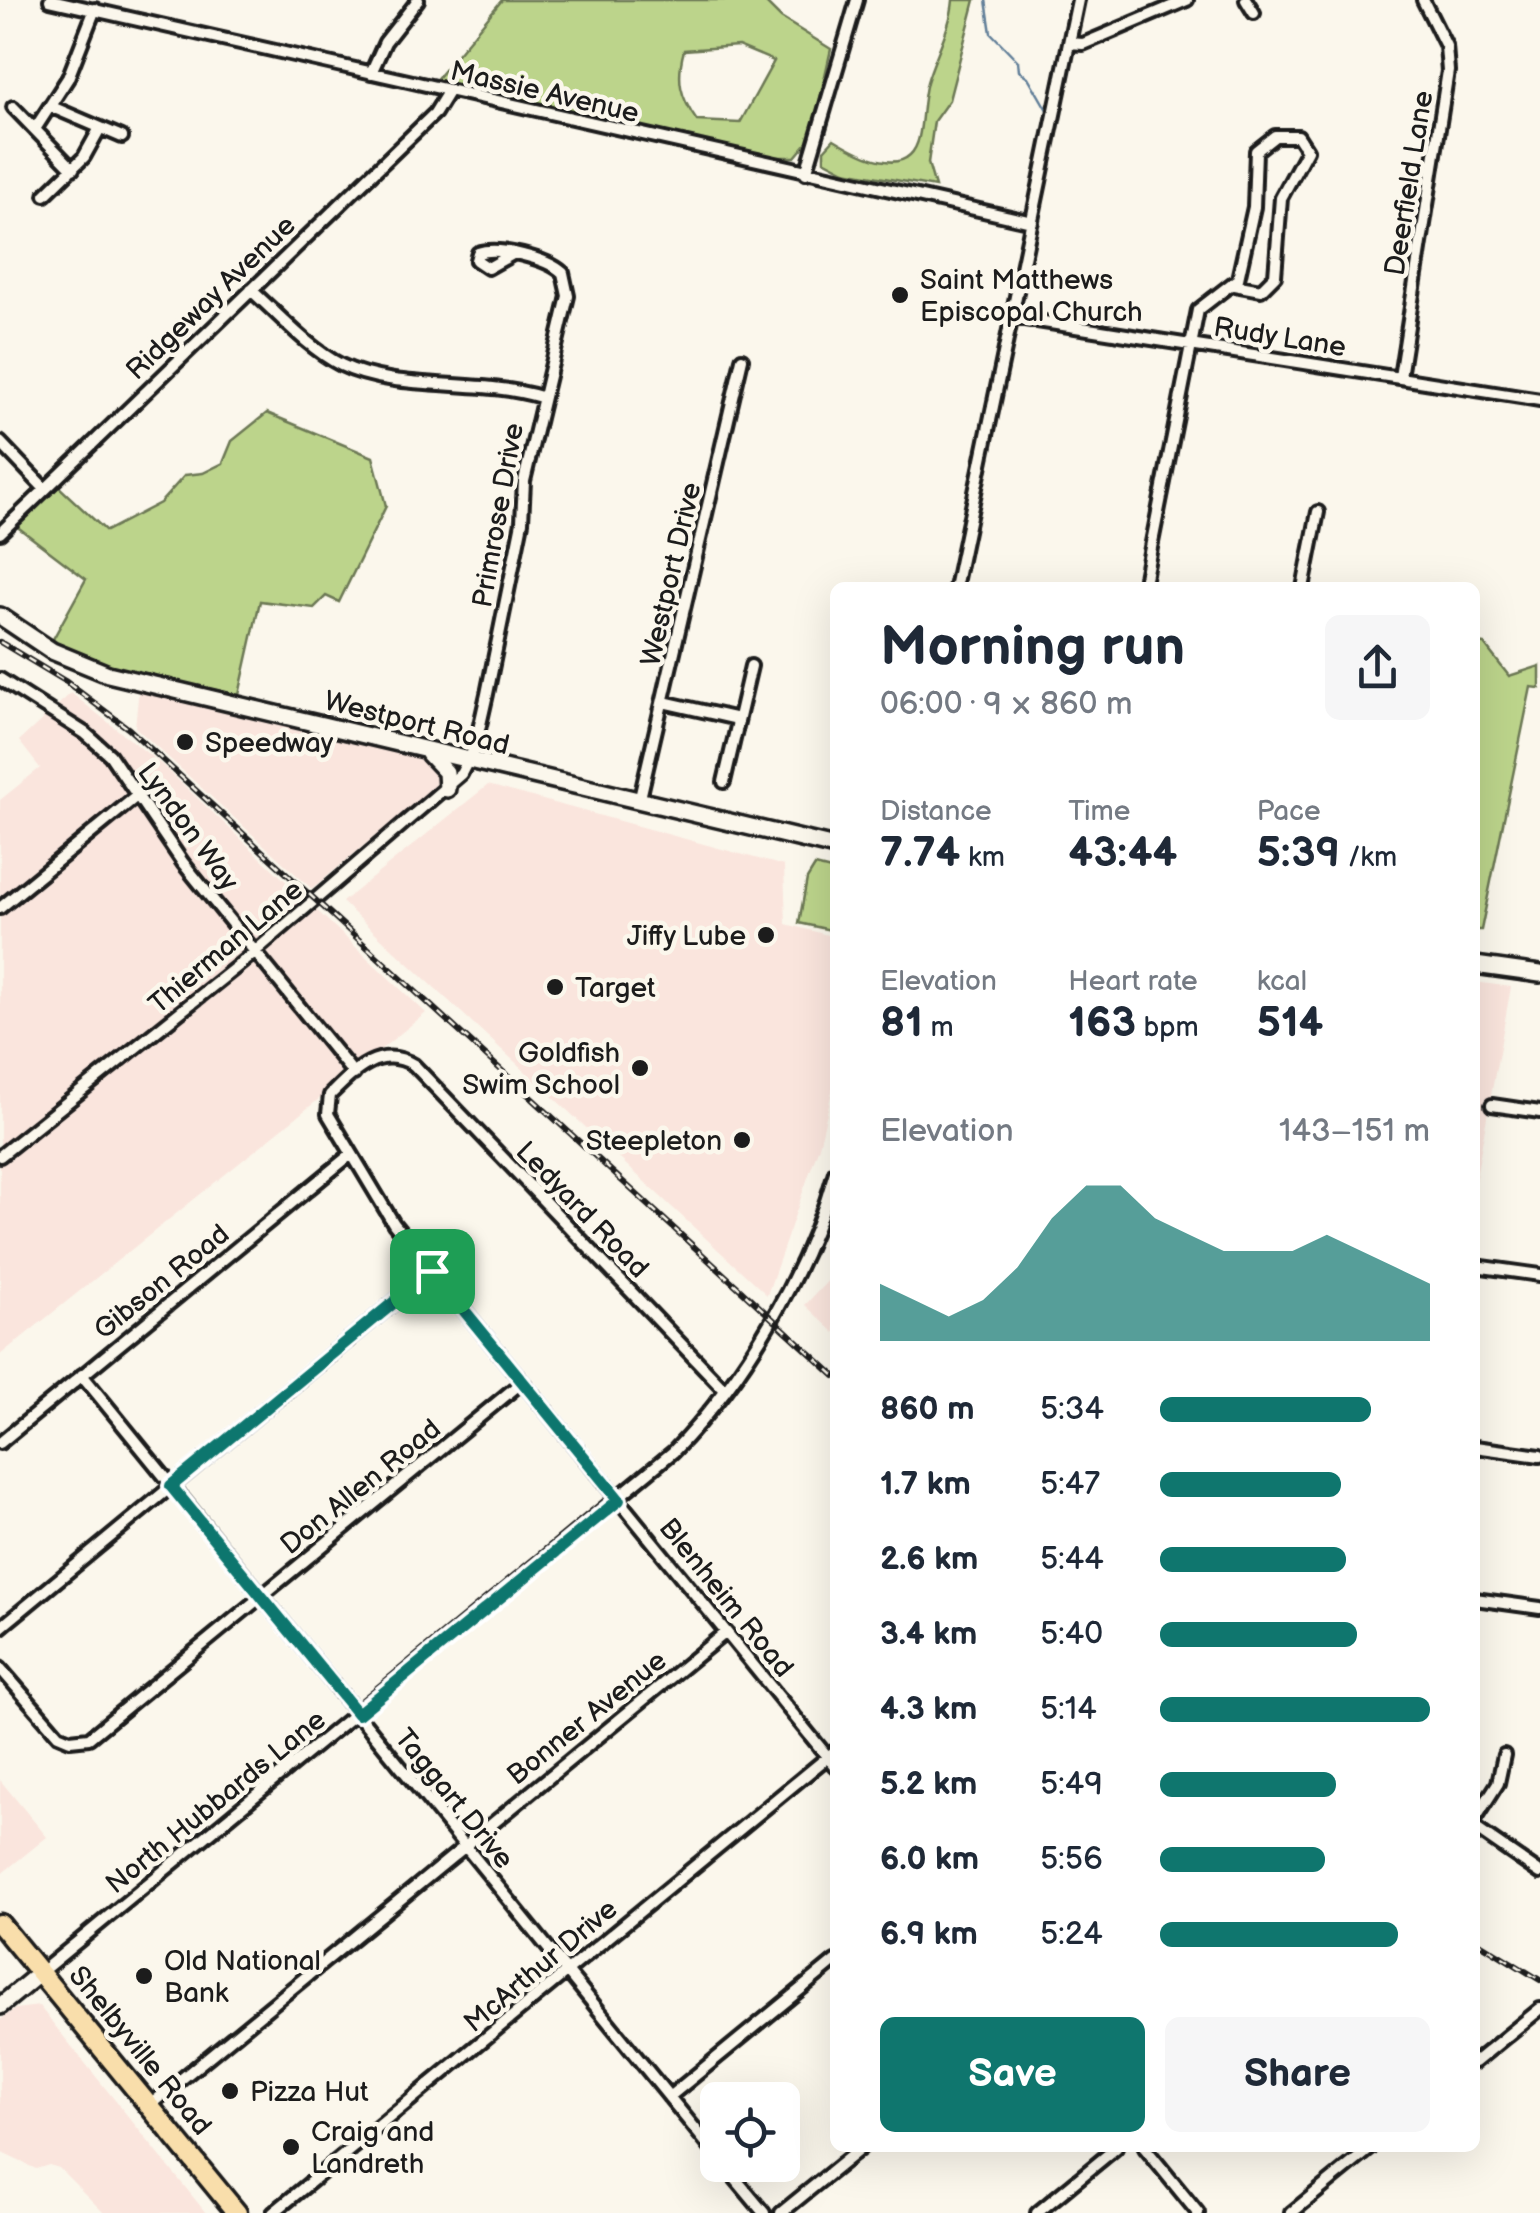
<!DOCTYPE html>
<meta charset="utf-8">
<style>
body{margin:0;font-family:"Balsamiq Sans",sans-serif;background:#f6f6f7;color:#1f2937;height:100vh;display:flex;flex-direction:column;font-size:38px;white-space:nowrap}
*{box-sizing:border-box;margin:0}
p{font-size:32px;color:#747a83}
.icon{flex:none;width:55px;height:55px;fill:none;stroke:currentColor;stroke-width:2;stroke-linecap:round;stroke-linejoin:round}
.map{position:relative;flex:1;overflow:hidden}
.side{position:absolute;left:830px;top:582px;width:650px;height:1570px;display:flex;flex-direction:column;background:#fff;border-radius:15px;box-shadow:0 10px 40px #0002}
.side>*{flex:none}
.fabs{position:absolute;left:700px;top:2082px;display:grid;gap:20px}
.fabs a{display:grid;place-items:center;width:100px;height:100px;border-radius:15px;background:#fff;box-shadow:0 10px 40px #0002;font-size:50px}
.pin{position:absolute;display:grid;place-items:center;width:85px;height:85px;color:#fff;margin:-42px;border-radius:20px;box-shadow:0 5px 15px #0006}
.round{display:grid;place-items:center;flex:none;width:105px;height:105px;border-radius:15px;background:#f6f6f7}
.summary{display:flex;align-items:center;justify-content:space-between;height:170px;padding:0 50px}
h1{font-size:55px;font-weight:700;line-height:75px}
.stats{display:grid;grid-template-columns:repeat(3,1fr);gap:15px;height:170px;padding:10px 50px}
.stats div{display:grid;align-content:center}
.stats b{font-size:42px;font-weight:700}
.stats small{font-size:28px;font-weight:400}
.stats p{font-size:28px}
.chart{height:280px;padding:20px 50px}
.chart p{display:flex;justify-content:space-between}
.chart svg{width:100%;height:180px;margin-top:10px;fill:#0f766e;opacity:.7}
.primary-button{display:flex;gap:20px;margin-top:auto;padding:20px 50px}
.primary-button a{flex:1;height:115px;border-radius:15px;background:#0f766e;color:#fff;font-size:40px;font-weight:700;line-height:115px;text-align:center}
.primary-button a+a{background:#f6f6f7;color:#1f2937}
ul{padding:0 50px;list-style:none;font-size:32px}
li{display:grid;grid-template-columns:160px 120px 1fr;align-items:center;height:75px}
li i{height:25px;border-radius:12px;background:#0f766e}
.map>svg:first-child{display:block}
.built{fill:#fae5dd}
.green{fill:#bcd48b;stroke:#6c7854;stroke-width:2.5;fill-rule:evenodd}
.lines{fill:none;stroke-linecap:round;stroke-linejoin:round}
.stream{stroke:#617e98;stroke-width:2.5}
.street-casing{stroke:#1c1c1c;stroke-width:18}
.secondary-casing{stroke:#1c1c1c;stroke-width:22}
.primary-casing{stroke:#1c1c1c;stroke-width:25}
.street{stroke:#fbf7ec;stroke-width:10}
.secondary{stroke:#fbf7ec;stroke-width:15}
.primary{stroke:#f9deab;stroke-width:18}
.rail-casing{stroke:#1c1c1c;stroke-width:6}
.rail{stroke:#fbf7ec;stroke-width:2.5;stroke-dasharray:8;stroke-linecap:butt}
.route-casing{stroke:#fff;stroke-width:20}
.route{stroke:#0f766e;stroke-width:12}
.poi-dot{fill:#1c1c1c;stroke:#fbf7ec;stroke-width:4}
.labels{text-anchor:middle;stroke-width:9;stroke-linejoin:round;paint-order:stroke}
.street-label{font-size:28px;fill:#1c1c1c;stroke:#fbf7ec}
.poi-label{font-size:28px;fill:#1c1c1c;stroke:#fbf7ec;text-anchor:start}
</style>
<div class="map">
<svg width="1540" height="2213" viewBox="0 0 1540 2213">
<rect width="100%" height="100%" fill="#fbf7ec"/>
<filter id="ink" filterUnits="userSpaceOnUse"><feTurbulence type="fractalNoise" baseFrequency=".01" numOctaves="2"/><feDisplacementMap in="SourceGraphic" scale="20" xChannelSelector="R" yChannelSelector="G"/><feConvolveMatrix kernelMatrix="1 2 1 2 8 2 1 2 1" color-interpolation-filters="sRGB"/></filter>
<g filter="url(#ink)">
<path class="built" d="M 139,688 L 428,757 L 441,771 L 439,783 L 312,889 L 135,727 Z
M 71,693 L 161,764 L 426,1013 L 0,1355 L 0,800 L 40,768 L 19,741 Z
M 488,785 L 784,866 L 786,924 L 835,937 L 835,1079 L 819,1146 L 767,1295 L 342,902 Z
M 1475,982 L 1511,987 L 1475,1182 Z
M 835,1273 L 835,1333 L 805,1305 Z
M 0,1780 L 47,1837 L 0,1875 Z
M 39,2006 L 206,2213 L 104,2213 L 59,2168 L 49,2165 L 36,2169 L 0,2152 L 0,2020 L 15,2009 Z"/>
<path class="green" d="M 502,0 L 763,0 L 781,18 L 831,49 L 811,138 L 795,157 L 771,157 L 434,82 ZM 738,46 L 774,61 L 740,123 L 697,121 C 680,97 676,79 684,50 Z
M 953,0 L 975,0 L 949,100 L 934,121 L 928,163 L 935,187 L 845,171 L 824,160 L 824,150 L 834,139 C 857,153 909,183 919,137 C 923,119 922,101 927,82 C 935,55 951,28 953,0 Z
M 267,413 L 373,457 L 386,506 L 339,602 L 326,596 L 314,608 L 260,601 L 239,695 L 115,668 L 52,641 L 86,579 L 15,525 L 56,484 L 106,531 L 160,503 L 185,475 L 203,473 L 223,463 L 232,441 Z
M 1475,643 L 1484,644 L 1509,676 L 1540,666 L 1540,688 L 1531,687 L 1481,930 L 1475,930 Z
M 815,866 L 835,871 L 835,931 L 799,923 L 807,879 Z"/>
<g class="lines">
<path class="stream" d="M 986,0 L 991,33 L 1018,61 L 1019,71 L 1028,77 L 1047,110"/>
<defs>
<path id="street" d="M 50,0 L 1032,222
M 1246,0 L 1254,13
M 1069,43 L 1083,44 L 1187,0
M 371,73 L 385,42 L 418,0
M 13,107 L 73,169
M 52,107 L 122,137
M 35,129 L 68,78 L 95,9
M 806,173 L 857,0
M 45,195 L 84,157 L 100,128
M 251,290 C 279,315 308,348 341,365 C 396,392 479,378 541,397
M 1012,317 L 1540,400
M 1400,377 L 1448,71 L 1446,46 L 1423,0
M 0,442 L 44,488
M 0,533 L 435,113 L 448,92
M 955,588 L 1078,0
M 1143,588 L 1198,310 L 1238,279 L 1254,207 L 1256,151 L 1275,136 L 1298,136 L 1307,150 L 1281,198 L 1275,276 L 1261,290 L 1234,285
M 1303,588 L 1318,512
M 0,679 L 85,733 L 110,755 L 183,863 L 354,1074
M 663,702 L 738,719
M 724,782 L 751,666
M 640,798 L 742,359
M 0,908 L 138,795
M 1492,1105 L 1540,1112
M 0,1156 L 244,961 L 461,774 L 475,747 L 487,694 L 522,522 L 524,481 L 568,296 L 563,273 C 547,258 498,246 478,253 L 476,260 L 488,268 L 511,255
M 1475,1266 L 1540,1275
M 82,1375 L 718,2157
M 725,1390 L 414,1065 C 380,1044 354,1071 330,1095 L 328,1114 L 394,1224 L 835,1766
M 0,1443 L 350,1155
M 1475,1447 L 1540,1456
M 1475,1599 L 1540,1608
M 0,1628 L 432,1271
M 0,1668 L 58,1735 L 70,1740 L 89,1738 L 522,1382
M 1475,1819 L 1498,1783 L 1504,1755
M 1475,1828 L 1540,1873
M 41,1972 L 673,1452 C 746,1377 807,1272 835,1172
M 1475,2062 L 1540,2009
M 669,2097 L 835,1961
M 150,2105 L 726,1632
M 1145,2148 L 1198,2213
M 724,2165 L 764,2213
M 273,2213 L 835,1751
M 781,2213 L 861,2148
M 1037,2213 L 1116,2148
M 1291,2213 L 1371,2148"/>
<path id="secondary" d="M 0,616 L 52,651 L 108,674 L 835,847
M 429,754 L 446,772 L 447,789
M 1475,965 L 1540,974
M 0,2006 L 41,1972"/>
<path id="primary" d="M 0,1924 L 237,2213"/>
</defs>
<use href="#street" class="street-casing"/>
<use href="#secondary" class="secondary-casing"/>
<use href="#primary" class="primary-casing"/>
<use href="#street" class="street"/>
<use href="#secondary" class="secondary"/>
<use href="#primary" class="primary"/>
<defs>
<path id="rail" d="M 0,642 L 65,681 L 129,729 L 835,1376
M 1475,1940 L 1540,1980"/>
</defs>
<use href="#rail" class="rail-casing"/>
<use href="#rail" class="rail"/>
</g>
</g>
<g class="lines" filter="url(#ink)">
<defs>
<path id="route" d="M 432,1271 L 619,1500 L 358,1714 L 171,1486 Z"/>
</defs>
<use href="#route" class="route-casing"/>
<use href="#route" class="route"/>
</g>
<g class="poi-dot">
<circle cx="900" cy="295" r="10"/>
<circle cx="185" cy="742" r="10"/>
<circle cx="766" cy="935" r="10"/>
<circle cx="555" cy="987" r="10"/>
<circle cx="640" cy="1068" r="10"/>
<circle cx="742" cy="1140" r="10"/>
<circle cx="144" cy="1976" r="10"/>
<circle cx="230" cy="2091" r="10"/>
<circle cx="291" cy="2147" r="10"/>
</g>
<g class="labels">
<g class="street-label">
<text transform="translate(545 91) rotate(13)" y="10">Massie Avenue</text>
<text transform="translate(1408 183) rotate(-81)" y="10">Deerfield Lane</text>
<text transform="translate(210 297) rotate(-44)" y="10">Ridgeway Avenue</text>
<text transform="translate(1280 336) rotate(9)" y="10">Rudy Lane</text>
<text transform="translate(497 515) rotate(-80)" y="10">Primrose Drive</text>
<text transform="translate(670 574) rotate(-77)" y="10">Westport Drive</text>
<text transform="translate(417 722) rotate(14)" y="10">Westport Road</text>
<text transform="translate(189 826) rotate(54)" y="10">Lyndon Way</text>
<text transform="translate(225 946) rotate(-40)" y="10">Thierman Lane</text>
<text transform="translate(583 1209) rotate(46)" y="10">Ledyard Road</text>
<text transform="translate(161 1281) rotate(-39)" y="10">Gibson Road</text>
<text transform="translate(360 1486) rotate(-39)" y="10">Don Allen Road</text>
<text transform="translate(727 1597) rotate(51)" y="10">Blenheim Road</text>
<text transform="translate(586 1717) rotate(-39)" y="10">Bonner Avenue</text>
<text transform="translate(455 1798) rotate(51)" y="10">Taggart Drive</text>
<text transform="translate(215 1801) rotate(-39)" y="10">North Hubbards Lane</text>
<text transform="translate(540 1965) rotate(-40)" y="10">McArthur Drive</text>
<text transform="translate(141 2050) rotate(51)" y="10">Shelbyville Road</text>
</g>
<g class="poi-label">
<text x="920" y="289">Saint Matthews<tspan x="920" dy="32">Episcopal Church</tspan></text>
<text x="205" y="752">Speedway</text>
<text x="746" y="945" text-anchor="end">Jiffy Lube</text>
<text x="575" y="997">Target</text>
<text x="620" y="1062" text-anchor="end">Goldfish<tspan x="620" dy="32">Swim School</tspan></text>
<text x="722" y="1150" text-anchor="end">Steepleton</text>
<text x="164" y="1970">Old National<tspan x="164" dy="32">Bank</tspan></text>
<text x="250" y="2101">Pizza Hut</text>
<text x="311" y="2141">Craig and<tspan x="311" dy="32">Landreth</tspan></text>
</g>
</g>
</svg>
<div class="fabs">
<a><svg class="icon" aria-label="locate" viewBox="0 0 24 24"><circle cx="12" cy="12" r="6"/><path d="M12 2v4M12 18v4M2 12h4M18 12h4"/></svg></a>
</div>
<div class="pin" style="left:432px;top:1271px;background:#1e9e55"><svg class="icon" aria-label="arrive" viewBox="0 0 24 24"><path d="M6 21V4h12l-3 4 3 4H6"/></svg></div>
<section class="side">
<div class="summary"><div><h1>Morning run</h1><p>06:00 · 9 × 860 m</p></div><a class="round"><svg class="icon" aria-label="share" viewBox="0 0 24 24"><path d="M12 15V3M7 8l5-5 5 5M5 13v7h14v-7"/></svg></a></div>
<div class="stats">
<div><p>Distance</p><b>7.74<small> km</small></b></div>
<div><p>Time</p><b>43:44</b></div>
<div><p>Pace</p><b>5:39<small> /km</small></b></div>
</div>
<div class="stats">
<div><p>Elevation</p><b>81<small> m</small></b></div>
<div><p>Heart rate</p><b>163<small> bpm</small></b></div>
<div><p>kcal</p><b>514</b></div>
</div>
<div class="chart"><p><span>Elevation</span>143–151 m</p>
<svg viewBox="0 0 160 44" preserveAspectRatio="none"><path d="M0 44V30L10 34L20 38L30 34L40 26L50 14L60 6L70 6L80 14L90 18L100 22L110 22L120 22L130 18L140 22L150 26L160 30V44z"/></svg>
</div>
<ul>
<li><b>860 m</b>5:34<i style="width:78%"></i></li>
<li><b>1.7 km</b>5:47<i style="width:67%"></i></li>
<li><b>2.6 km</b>5:44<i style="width:69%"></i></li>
<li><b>3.4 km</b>5:40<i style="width:73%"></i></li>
<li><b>4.3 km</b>5:14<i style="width:100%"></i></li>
<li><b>5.2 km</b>5:49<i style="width:65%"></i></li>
<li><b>6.0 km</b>5:56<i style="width:61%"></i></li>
<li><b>6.9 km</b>5:24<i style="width:88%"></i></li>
</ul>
<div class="primary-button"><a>Save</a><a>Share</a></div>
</section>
</div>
